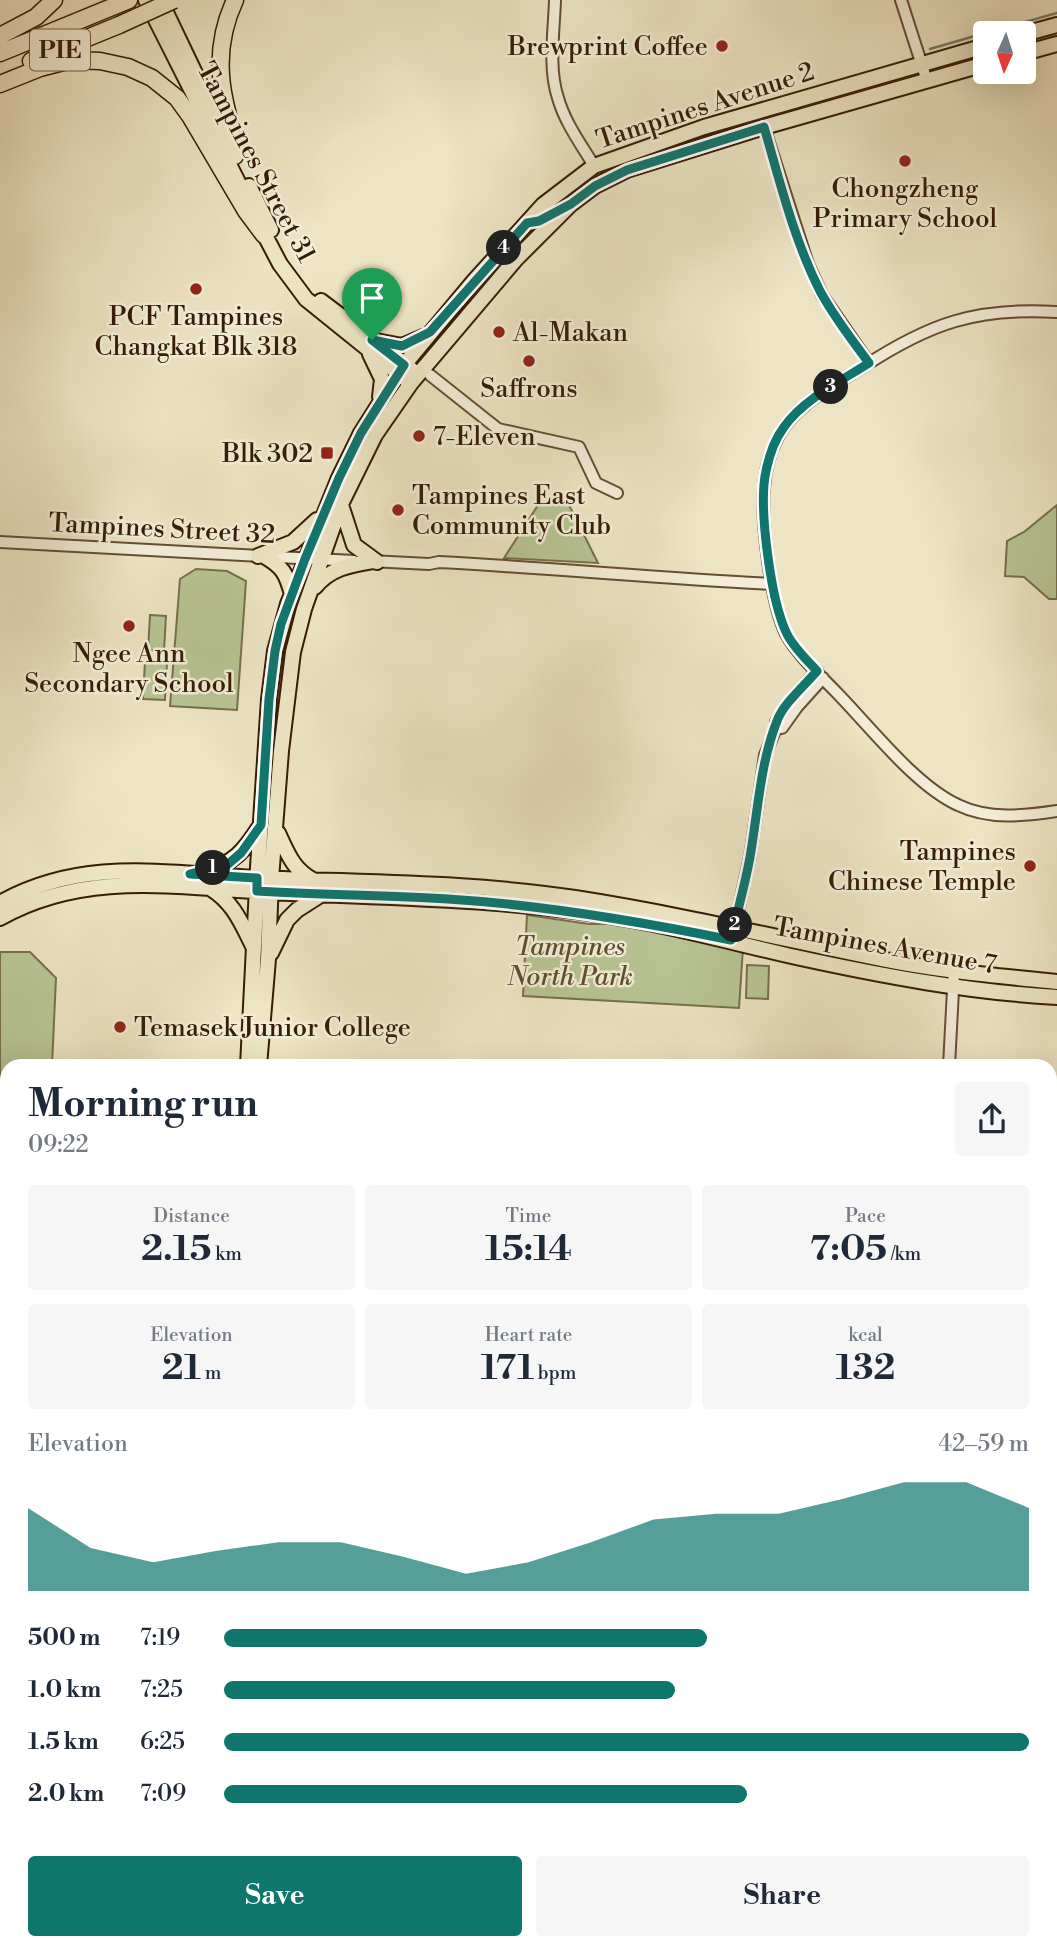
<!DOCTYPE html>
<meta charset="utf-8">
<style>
body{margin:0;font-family:"Libre Bodoni",serif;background:#f6f6f7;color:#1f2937;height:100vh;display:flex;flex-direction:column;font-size:26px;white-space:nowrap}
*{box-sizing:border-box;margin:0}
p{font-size:23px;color:#747a83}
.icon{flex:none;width:38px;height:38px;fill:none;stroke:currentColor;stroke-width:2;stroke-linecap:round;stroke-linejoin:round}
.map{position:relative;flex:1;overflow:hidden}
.side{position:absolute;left:0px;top:1059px;width:1057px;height:891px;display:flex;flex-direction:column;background:#fff;border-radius:21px 21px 0 0;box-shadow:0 7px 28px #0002}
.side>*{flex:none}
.needle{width:46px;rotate:183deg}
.buttons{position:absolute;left:973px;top:21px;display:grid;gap:14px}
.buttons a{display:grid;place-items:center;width:63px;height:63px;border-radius:7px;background:#fff;box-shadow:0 7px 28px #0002;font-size:35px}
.pin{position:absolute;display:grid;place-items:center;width:60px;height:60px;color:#fff;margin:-72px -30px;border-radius:50% 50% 50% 0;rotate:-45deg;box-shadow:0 0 7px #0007}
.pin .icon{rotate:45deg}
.km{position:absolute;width:35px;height:35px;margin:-18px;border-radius:50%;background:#222;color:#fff;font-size:19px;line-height:35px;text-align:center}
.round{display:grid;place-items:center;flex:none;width:74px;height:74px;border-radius:7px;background:#f6f6f7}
.head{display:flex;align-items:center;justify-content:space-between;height:119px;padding:0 28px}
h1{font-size:38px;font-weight:700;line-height:52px}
.stats{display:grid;grid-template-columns:repeat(3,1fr);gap:10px;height:119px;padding:7px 28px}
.stats div{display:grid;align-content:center;border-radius:7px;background:#f6f6f7;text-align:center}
.stats b{font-size:35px;font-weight:700}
.stats small{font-size:19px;font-weight:400}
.stats p{font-size:19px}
.chart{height:196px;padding:14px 28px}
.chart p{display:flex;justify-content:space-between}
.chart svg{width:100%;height:126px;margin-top:7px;fill:#0f766e;opacity:.7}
.primary-button{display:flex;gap:14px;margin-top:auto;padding:14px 28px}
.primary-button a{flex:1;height:80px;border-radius:7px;background:#0f766e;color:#fff;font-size:28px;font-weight:700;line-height:80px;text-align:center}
.primary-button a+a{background:#f6f6f7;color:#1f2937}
ul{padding:0 28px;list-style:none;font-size:23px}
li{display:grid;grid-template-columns:112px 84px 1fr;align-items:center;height:52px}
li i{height:18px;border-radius:9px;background:#0f766e}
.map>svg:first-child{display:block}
.green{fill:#b8c494;stroke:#77704c;stroke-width:2}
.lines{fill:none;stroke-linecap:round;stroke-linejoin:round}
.stream{stroke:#727e69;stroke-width:2.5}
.minor-casing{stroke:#644e33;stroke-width:14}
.major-casing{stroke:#361c03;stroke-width:18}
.highway-casing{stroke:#361c03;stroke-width:19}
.minor{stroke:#f3edd8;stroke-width:10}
.major{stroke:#ede4c3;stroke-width:14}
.highway{stroke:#ede4c3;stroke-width:16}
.highway-bridge-casing{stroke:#361c03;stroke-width:19;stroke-linecap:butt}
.highway-bridge{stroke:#ede4c3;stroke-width:16}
.route-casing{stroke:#fff;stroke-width:14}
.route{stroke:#0f766e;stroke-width:9}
.poi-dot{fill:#8f2418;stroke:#f3edd8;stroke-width:2.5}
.labels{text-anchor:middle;stroke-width:5;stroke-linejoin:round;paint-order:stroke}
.shield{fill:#f3edd8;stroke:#6f5b43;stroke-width:2}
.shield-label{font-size:24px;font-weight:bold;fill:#361c03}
.poi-label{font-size:26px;fill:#361c03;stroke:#f3edd8}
.street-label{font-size:26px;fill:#361c03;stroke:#f3edd8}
.park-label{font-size:26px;font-style:italic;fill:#5d4e2e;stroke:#f3edd8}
</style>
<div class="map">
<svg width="1057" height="1948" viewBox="0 0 1057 1948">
<rect width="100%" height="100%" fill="#ede4c3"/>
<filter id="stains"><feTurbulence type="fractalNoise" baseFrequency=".00286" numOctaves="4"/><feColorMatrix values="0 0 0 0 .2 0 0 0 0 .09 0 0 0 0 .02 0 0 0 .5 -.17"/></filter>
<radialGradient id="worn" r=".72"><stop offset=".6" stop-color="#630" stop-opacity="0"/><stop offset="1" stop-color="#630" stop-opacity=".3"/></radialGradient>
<path class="green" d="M 540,502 L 568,503 L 598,563 L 504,558 Z
M 1057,505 L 1057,599 L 1049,599 L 1024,577 L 1005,576 L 1007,541 L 1024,532 Z
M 196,569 L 227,571 L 246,581 L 237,710 L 170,706 L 180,579 Z
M 150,615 L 166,616 L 164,651 L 148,650 Z
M 145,661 L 167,663 L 165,700 L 143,699 Z
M 527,915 L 589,924 L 612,924 L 743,948 L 739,1008 L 523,996 Z
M 0,952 L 30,952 L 56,978 L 52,1066 L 7,1066 L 7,1137 L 0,1137 Z
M 747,965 L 769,966 L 768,999 L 746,998 Z
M 1057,1610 L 1057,1948 L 647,1948 L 653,1942 L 1050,1942 L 1050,1614 Z"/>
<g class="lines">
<path class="stream" d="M 986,33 L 1057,13
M 930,49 L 985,33"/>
<defs>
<path id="minor" d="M 555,0 C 554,32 548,68 558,98 C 565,123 581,144 594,166
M 901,0 L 927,81
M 764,127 L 808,264 L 822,295 L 869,363
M 1057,312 C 977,307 930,323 863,367 C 833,386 795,405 778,437 C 770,452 765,470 764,488 C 761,522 771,603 786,634 C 798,656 821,676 838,694 C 871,728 916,786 958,805 C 989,820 1024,816 1057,811
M 430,375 L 498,429 L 579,447 L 596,483 L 617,493
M 0,542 L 354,561
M 370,561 L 429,564 L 439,562 C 550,568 660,578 772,584
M 776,728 L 782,728 L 797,707 L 823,678
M 733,934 L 750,857 L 765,755 L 776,728 L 776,722 L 795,695 L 817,671
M 949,1066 L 954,971
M 1050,1340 L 1055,1263
M 1053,1398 L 1057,1334
M 0,1635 L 7,1643"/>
<path id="major" d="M 146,0 L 247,200
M 160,0 L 225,136
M 1024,34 L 1057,25
M 1024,53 L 1057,44
M 249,186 L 271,230
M 259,224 L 280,264 L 306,299 L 404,378
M 321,301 L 411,369
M 376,341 L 402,346 L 423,337
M 370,354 L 382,379 L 380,397
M 341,505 L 354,545 L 377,562
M 258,556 L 293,542 L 317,520
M 264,556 C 283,567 286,573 292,594
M 315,587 C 330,568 350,565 373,561
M 278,833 C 287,852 293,870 313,880
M 204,871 C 234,864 244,851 260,826
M 210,888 C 233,902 241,922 253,946
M 0,903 C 84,856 167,874 258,878 C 363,883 470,882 575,898 C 678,914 779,938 881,959 C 939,971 998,976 1057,982
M 0,918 C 84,870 176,887 268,892 C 390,898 513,898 633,920 C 688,930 742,945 796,957 C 883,976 969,992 1057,997
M 271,953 L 287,920 L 297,910 L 322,894
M 248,1066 L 258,867 L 269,699 L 275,651 L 288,604 L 339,478 L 361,433 L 404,365 L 474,281 L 543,205 L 594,166 L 704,127 L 985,46
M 259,1066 L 268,959 L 271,879 L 281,751 L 293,652 L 304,609 L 341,504 L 375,435 L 411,383 L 516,259 L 571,204 L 595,186 L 627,170 L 764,127 L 985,64
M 1050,1391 L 1057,1392
M 1050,1405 L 1057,1405"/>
<path id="highway" d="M 235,0 C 220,32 217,67 225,102 C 229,121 234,137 235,156
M 0,36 L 36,17 L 54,0
M 0,53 L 129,0
M 31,61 L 119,25
M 0,84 L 40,68 L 71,60 L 100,61 L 128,67 L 152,78 L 177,98 L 190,116 L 246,211 L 264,235
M 0,1881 L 7,1886
M 0,1910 L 7,1915
M 52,1942 L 62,1948
M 95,1942 L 105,1948"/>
</defs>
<use href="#minor" class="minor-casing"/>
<use href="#major" class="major-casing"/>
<use href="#highway" class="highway-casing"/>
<use href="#minor" class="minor"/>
<use href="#major" class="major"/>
<use href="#highway" class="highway"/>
<defs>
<path id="highway-bridge" d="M 119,25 L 174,0"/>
</defs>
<use href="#highway-bridge" class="highway-bridge-casing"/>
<use href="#highway-bridge" class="highway-bridge"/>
</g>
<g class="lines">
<defs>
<path id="route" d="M 764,127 C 780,182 794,240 820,291 C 834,317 852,340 869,363 C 841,381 804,399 784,427 C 775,439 769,456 766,471 C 758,506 771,602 787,634 C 794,648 806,659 817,671 C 805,685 783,704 777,721 C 760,764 758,811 750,857 C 745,885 737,912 731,940 C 638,921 543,905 448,899 C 384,895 320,895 257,891 L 257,878 L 190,874 L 228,864 L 241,853 L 261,825 L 269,699 L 275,651 L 281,624 L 305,559 L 339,478 L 361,433 L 404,365 L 372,340 L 402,346 L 430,332 L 527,223 L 539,221 L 571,204 L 595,186 L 627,170 Z"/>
</defs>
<use href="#route" class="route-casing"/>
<use href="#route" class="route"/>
</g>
<g class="poi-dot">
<circle cx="722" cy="46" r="7"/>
<circle cx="905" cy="161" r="7"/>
<circle cx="196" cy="289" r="7"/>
<circle cx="499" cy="332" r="7"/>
<circle cx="529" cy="361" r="7"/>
<circle cx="419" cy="436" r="7"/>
<rect x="320" y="446" width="14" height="14" rx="3.5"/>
<circle cx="398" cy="510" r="7"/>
<circle cx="129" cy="626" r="7"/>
<circle cx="1030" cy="866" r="7"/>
<circle cx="120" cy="1027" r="7"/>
</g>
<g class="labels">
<rect class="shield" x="30" y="29.5" width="60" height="41" rx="5"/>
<g class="shield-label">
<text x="60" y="58">PIE</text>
</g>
<g class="poi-label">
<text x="708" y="55" text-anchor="end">Brewprint Coffee</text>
<text x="905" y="197">Chongzheng<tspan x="905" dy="30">Primary School</tspan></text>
<text x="196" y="325">PCF Tampines<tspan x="196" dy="30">Changkat Blk 318</tspan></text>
<text x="513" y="341" text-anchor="start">Al-Makan</text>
<text x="529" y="397">Saffrons</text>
<text x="433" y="445" text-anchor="start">7-Eleven</text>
<text x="313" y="462" text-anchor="end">Blk 302</text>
<text x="412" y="504" text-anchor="start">Tampines East<tspan x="412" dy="30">Community Club</tspan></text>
<text x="129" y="662">Ngee Ann<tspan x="129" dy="30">Secondary School</tspan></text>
<text x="1016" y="860" text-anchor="end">Tampines<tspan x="1016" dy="30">Chinese Temple</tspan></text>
<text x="134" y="1036" text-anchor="start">Temasek Junior College</text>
</g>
<g class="street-label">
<text transform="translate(705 105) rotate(-18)" y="9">Tampines Avenue 2</text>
<text transform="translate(257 162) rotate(62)" y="9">Tampines Street 31</text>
<text transform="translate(162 528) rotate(3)" y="9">Tampines Street 32</text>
<text transform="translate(885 945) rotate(10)" y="9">Tampines Avenue 7</text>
</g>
<g class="park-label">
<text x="570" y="955">Tampines<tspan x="570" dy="30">North Park</tspan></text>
</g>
</g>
<rect width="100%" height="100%" filter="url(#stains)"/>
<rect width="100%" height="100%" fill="url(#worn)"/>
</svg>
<div class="buttons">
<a><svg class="needle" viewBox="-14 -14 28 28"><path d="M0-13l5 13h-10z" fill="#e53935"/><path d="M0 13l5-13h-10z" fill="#747a83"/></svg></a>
</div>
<div class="pin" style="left:372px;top:340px;background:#1e9e55"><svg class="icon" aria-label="arrive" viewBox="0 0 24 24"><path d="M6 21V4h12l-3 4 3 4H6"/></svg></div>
<b class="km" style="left:213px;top:868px">1</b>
<b class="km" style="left:735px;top:925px">2</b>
<b class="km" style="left:831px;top:387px">3</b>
<b class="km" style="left:504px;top:248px">4</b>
<section class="side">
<div class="head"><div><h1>Morning run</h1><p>09:22</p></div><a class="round"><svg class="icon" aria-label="share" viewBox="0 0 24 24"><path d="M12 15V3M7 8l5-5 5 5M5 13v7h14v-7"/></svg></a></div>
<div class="stats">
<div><p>Distance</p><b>2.15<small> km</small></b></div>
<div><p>Time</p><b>15:14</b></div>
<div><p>Pace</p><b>7:05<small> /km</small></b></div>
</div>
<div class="stats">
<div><p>Elevation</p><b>21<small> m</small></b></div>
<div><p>Heart rate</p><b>171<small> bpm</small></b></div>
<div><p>kcal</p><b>132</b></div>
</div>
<div class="chart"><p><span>Elevation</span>42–59 m</p>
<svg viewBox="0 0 160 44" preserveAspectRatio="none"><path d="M0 44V15L10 29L20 34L30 30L40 27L50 27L60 32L70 38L80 34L90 27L100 19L110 17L120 17L130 12L140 6L150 6L160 15V44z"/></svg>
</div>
<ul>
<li><b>500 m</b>7:19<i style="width:60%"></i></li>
<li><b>1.0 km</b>7:25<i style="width:56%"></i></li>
<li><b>1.5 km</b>6:25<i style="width:100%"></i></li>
<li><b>2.0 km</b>7:09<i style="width:65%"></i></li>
</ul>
<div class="primary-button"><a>Save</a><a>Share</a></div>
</section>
</div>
